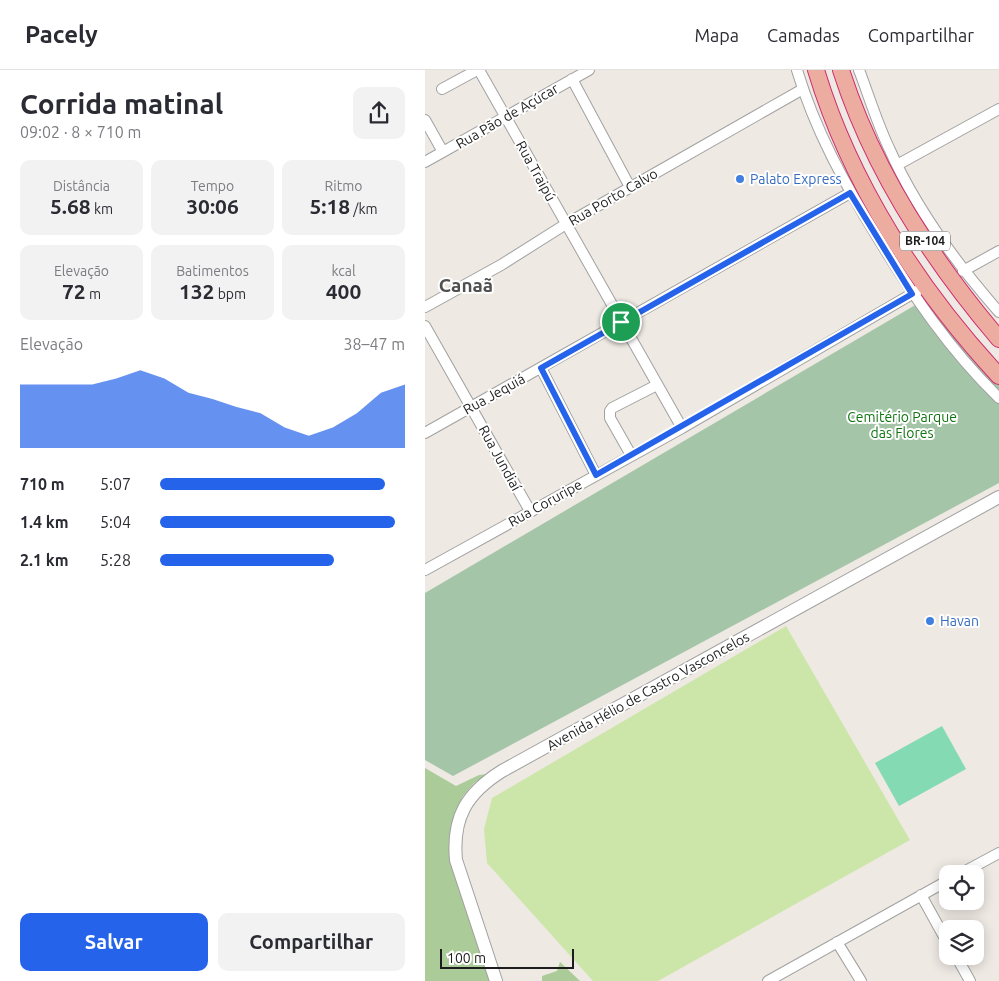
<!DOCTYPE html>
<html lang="pt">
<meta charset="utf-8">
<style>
body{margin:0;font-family:Ubuntu,sans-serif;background:#f2f2f3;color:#2b2b33;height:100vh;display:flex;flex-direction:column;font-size:19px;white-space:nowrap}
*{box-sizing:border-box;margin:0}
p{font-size:16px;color:#7c7c81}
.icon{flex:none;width:28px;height:28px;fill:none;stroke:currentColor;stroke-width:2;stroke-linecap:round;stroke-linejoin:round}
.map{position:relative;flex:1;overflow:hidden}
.sheet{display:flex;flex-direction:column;background:#fff;width:425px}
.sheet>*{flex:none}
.tools{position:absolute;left:514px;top:795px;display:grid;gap:10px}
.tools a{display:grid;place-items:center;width:45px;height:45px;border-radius:10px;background:#fff;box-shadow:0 2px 12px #0003;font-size:25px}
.scale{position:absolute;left:15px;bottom:12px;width:134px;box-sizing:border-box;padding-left:5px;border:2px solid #1d1d1d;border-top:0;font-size:14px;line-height:18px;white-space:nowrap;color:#1d1d1d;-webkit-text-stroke:4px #fff;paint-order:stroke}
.pin{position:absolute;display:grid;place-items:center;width:42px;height:42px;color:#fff;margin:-21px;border:2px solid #fff;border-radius:50%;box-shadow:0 1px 5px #0007}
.round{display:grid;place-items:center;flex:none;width:52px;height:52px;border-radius:10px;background:#f2f2f3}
.head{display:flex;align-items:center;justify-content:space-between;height:85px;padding:0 20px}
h1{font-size:28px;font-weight:700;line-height:38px}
.stats{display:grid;grid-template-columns:repeat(3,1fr);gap:8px;height:85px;padding:5px 20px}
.stats div{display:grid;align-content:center;border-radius:10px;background:#f2f2f3;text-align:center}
.stats b{font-size:21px;font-weight:700}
.stats small{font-size:14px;font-weight:400}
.stats p{font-size:14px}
.chart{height:140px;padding:10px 20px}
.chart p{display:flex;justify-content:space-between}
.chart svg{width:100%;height:90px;margin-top:5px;fill:#2563eb;opacity:.7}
.action{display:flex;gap:10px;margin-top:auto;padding:10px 20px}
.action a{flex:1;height:58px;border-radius:10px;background:#2563eb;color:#fff;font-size:20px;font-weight:700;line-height:58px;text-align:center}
.action a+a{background:#f2f2f3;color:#2b2b33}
ul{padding:0 20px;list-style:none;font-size:16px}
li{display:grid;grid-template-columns:80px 60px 1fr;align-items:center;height:38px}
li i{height:12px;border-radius:6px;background:#2563eb}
header{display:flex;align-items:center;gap:30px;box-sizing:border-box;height:70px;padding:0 25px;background:#fff;border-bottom:1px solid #e1e1e2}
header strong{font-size:24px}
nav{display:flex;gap:28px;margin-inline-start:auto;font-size:18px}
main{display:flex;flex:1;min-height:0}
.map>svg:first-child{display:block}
.grass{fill:#cce6aa}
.forest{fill:#abcb99}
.cemetery{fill:#a5c5a8}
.pitch{fill:#83dab3}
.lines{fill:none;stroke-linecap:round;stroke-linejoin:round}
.minor-casing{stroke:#a1a1a1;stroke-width:12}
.tertiary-casing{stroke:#a1a1a1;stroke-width:14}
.trunk-casing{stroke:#d02b6f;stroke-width:18}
.minor{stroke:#fff;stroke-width:10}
.tertiary{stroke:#fff;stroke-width:12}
.trunk{stroke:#edaca0;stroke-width:16}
.route-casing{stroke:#fff;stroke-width:10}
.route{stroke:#2563eb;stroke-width:6}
.shop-dot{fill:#3f7fe0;stroke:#fff;stroke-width:2}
.labels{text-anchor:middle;stroke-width:4;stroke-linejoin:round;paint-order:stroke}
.shield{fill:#fff;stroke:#616161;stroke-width:1}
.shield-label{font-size:12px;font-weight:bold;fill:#1d1d1d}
.street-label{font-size:14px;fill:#1d1d1d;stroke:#fff}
.shop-label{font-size:14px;fill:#366cbe;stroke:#fff;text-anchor:start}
.park-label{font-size:14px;fill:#107511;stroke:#fff}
.district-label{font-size:19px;font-weight:bold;fill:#505050;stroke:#fff}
</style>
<header>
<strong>Pacely</strong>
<nav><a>Mapa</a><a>Camadas</a><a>Compartilhar</a></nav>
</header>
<main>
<section class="sheet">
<div class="head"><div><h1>Corrida matinal</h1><p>09:02 · 8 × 710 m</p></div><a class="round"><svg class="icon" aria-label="share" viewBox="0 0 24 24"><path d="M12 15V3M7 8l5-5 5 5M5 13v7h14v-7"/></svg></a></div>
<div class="stats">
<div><p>Distância</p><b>5.68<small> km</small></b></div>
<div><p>Tempo</p><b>30:06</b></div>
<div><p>Ritmo</p><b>5:18<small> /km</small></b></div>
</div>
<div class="stats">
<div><p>Elevação</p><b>72<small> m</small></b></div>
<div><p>Batimentos</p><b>132<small> bpm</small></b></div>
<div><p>kcal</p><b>400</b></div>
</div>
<div class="chart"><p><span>Elevação</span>38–47 m</p>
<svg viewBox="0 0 160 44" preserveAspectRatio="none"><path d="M0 44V13L10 13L20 13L30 13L40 10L50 6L60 10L70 17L80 20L90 24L100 27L110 34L120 38L130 34L140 27L150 17L160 13V44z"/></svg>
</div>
<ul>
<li><b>710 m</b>5:07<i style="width:92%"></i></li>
<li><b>1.4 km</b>5:04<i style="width:96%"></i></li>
<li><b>2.1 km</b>5:28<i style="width:71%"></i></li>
</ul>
<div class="action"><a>Salvar</a><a>Compartilhar</a></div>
</section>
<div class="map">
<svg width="574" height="911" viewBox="0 0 574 911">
<rect width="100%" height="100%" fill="#eee9e3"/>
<path class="grass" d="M 361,556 L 485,770 L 233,911 L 168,911 L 62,793 L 59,759 L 67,728 Z"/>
<path class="forest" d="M 0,698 L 31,716 L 54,705 L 63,704 L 49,713 L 38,726 L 30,742 L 26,768 L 66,911 L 0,911 Z
M 135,892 L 155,911 L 117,911 L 117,906 L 132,901 Z"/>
<path class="cemetery" d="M 504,227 L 574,311 L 574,413 L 28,706 L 0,690 L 0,523 Z"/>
<path class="pitch" d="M 517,656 L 541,699 L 474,736 L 450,693 Z"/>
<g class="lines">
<defs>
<path id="minor" d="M 54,0 L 257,358
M 372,0 C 390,60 420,115 453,168 C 489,227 524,279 574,328
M 434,0 C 444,26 452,53 464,78 C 491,139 530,192 574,242
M 147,9 L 205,117
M 17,19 L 52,0
M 0,50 L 18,82
M 0,92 L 164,0
M 472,95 L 574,39
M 538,201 L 574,181
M 0,237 L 76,195 L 141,154 L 378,19
M 0,256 L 105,441
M 116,298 L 171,405
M 0,363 L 425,123
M 206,385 L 185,348 L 185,341 L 187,338 L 232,315
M 0,500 L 257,358 L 499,217
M 535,804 L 574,783
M 496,825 L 522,872
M 412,872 L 436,911
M 531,886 L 545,911
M 343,911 L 522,811"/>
<path id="tertiary" d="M 71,911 L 31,790 C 27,747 42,723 77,701 L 574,427"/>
<path id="trunk" d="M 391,0 C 425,113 494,220 574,306
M 416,0 C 448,100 506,189 574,269"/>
</defs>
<use href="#minor" class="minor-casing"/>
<use href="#tertiary" class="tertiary-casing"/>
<use href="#trunk" class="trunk-casing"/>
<use href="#minor" class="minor"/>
<use href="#tertiary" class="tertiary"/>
<use href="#trunk" class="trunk"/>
</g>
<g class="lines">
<defs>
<path id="route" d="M 425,123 L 487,224 L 171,405 L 116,298 Z"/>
</defs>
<use href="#route" class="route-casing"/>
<use href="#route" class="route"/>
</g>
<g class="shop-dot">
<circle cx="315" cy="109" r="5"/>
<circle cx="505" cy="551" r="5"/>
</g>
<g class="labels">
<rect class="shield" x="475" y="161.5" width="50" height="19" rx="4"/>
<g class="shield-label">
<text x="500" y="175">BR-104</text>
</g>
<g class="street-label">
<text transform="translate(82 46) rotate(-30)" y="5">Rua Pão de Açúcar</text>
<text transform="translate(111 101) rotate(61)" y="5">Rua Traipú</text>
<text transform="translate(188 127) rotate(-30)" y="5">Rua Porto Calvo</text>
<text transform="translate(69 324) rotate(-29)" y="5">Rua Jequiá</text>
<text transform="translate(75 388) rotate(61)" y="5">Rua Jundiaí</text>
<text transform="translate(120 433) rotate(-29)" y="5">Rua Coruripe</text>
<text transform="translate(223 621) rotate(-29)" y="5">Avenida Hélio de Castro Vasconcelos</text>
</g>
<g class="shop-label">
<text x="325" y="114">Palato Express</text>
<text x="515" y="556">Havan</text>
</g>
<g class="park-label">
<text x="477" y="352">Cemitério Parque<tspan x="477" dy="16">das Flores</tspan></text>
</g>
<g class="district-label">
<text x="41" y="222">Canaã</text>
</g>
</g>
</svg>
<div class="tools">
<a><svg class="icon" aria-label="locate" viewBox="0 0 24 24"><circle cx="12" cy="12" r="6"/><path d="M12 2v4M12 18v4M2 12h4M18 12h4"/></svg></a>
<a><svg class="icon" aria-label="layers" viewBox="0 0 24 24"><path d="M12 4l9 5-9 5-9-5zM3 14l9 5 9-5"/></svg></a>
</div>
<div class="scale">100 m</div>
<div class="pin" style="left:196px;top:252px;background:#1e9e55"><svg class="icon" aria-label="arrive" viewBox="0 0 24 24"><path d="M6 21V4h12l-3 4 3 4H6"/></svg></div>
</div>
</main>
